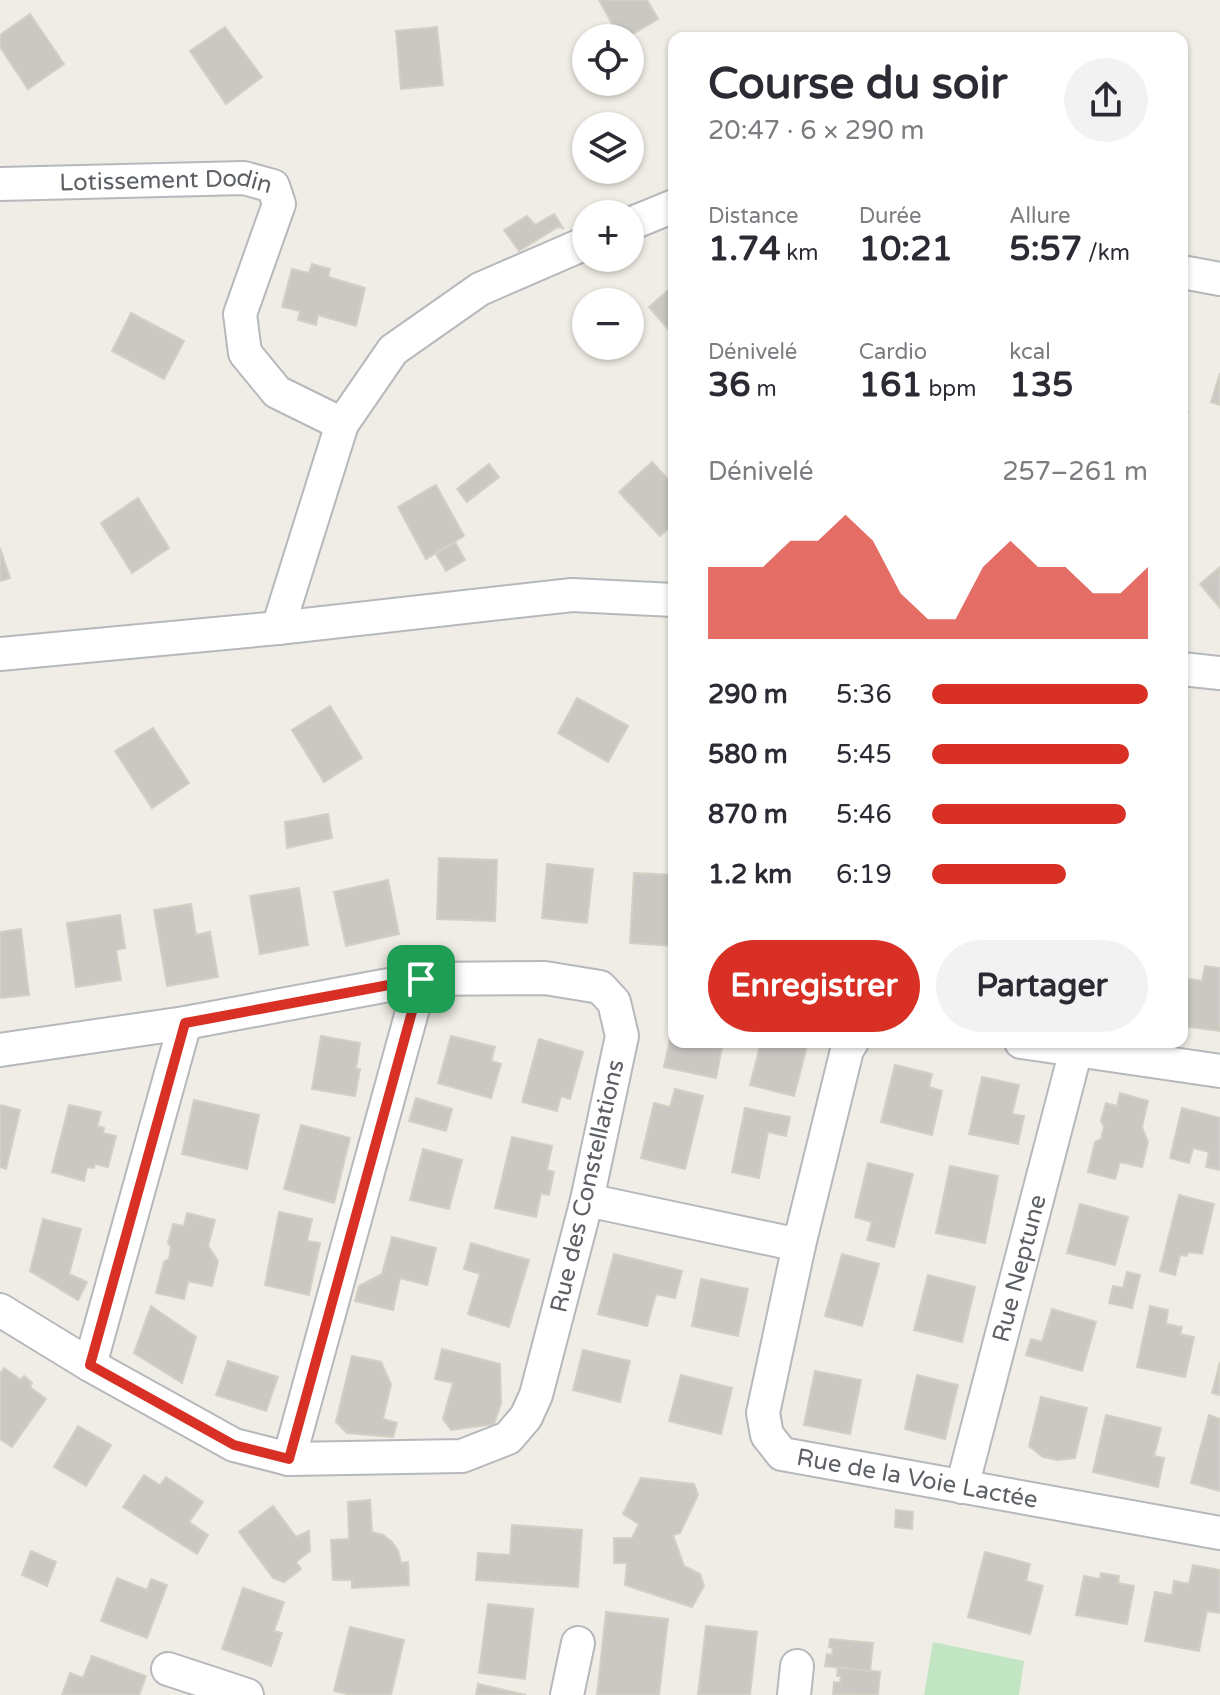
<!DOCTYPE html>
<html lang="fr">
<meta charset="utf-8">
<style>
body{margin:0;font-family:"Varela Round",sans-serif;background:#f2f2f3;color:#2b2b33;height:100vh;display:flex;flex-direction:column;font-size:30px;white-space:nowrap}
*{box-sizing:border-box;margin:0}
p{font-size:26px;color:#7c7c81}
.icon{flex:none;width:44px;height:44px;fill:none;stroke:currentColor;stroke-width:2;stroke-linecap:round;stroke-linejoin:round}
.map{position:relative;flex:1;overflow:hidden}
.sheet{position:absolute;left:668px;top:32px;width:520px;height:1016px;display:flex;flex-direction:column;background:#fff;border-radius:16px;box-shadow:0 2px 6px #0004}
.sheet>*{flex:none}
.fabs{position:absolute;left:572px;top:24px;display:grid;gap:16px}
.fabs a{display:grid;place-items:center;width:72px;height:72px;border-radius:50%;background:#fff;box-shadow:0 2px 6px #0004;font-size:40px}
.pin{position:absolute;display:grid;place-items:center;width:68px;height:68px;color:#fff;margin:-34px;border-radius:16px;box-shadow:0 4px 12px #0006}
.round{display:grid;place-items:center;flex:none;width:84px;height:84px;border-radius:42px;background:#f2f2f3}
.summary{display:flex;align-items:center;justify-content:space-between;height:136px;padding:0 40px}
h1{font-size:44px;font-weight:700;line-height:60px}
.metrics{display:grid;grid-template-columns:repeat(3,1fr);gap:12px;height:136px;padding:8px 40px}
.metrics div{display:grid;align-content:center}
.metrics b{font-size:34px;font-weight:700}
.metrics small{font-size:22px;font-weight:400}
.metrics p{font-size:22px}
.chart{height:224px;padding:16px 40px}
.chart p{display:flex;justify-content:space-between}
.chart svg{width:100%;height:144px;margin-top:8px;fill:#d93025;opacity:.7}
.primary-button{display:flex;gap:16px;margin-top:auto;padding:16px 40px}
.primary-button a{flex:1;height:92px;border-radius:48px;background:#d93025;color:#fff;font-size:32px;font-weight:700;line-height:92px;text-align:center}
.primary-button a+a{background:#f2f2f3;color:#2b2b33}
ul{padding:0 40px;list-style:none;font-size:26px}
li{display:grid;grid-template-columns:128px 96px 1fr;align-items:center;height:60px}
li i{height:20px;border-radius:10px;background:#d93025}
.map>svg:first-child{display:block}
.green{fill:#c2e6c4}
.building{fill:#cac8c3;stroke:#d4cfc4;stroke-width:2}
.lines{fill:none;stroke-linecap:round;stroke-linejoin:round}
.minor-casing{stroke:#b6b8bc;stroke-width:36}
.minor{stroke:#fff;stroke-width:32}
.route-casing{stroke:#fff;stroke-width:16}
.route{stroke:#d93025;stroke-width:10}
.labels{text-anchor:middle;stroke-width:6;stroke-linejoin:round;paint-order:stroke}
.street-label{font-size:24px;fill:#5d6166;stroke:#fff}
</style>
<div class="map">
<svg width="1220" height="1695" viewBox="0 0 1220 1695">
<rect width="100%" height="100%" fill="#efede5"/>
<path class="green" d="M 933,1642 L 1024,1661 L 1019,1695 L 924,1695 Z"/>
<path class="building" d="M 599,0 L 647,0 L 658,19 L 626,38 L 620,38 Z
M 30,14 L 64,64 L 28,89 L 0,47 L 0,35 Z
M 225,27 L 262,77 L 226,104 L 190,51 Z
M 437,27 L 443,85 L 401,89 L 396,31 Z
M 554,214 L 563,228 L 558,227 L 519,251 L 504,230 L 527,216 L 535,225 Z
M 312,264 L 330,269 L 328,277 L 365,288 L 356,326 L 318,315 L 316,325 L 298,320 L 300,311 L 282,307 L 292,269 L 309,273 Z
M 674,285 L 674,336 L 649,307 Z
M 131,313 L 184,341 L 164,379 L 112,351 Z
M 1220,373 L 1220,405 L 1211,402 Z
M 1182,406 L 1188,411 L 1182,427 Z
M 652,462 L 674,486 L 674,523 L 660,536 L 619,492 Z
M 489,464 L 499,477 L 467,502 L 457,489 Z
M 436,485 L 464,536 L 426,559 L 398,507 Z
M 138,498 L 169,548 L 132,573 L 101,523 Z
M 455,542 L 465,560 L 446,571 L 436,554 Z
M 0,548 L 10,578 L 0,581 Z
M 1220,567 L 1220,608 L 1200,584 Z
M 577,698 L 628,726 L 608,762 L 558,733 Z
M 330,706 L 362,758 L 324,782 L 292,730 Z
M 153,728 L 189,783 L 152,808 L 115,751 Z
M 328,814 L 332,838 L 287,848 L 285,822 Z
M 439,858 L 497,860 L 495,921 L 437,919 Z
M 547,864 L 593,869 L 587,923 L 542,918 Z
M 634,873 L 674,875 L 674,946 L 630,943 Z
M 388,880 L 399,934 L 346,946 L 334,892 Z
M 299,888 L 308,945 L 260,954 L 250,896 Z
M 191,904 L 196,935 L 210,932 L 218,977 L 167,986 L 154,910 Z
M 120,915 L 125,948 L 116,950 L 121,980 L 76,987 L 67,923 Z
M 21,929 L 29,995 L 0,998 L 0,932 Z
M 1205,966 L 1220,968 L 1220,1031 L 1182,1026 L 1188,979 L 1202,981 Z
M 674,1021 L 674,1042 L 723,1042 L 716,1078 L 664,1067 Z
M 321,1036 L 360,1043 L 356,1069 L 360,1069 L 355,1096 L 312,1089 Z
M 451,1036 L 495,1047 L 491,1061 L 501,1064 L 491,1098 L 438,1083 Z
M 539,1039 L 583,1052 L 570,1099 L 561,1096 L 557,1111 L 522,1102 Z
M 761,1042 L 808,1042 L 794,1096 L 750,1085 Z
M 895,1065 L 932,1074 L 929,1087 L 942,1091 L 932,1135 L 881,1122 Z
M 982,1077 L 1019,1085 L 1012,1114 L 1024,1116 L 1018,1144 L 969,1134 Z
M 675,1089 L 703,1096 L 685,1169 L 641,1158 L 654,1103 L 670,1107 Z
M 1120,1093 L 1148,1101 L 1142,1127 L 1148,1142 L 1142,1167 L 1120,1162 L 1115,1179 L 1088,1172 L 1095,1142 L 1101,1139 L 1104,1127 L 1101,1121 L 1106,1103 L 1117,1106 Z
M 416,1098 L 452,1109 L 446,1131 L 409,1121 Z
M 194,1100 L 259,1115 L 247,1169 L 182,1154 Z
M 0,1105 L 20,1110 L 6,1169 L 0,1167 Z
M 69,1105 L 101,1112 L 97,1126 L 104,1128 L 103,1133 L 116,1136 L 108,1167 L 95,1164 L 94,1168 L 87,1167 L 84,1181 L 52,1172 Z
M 745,1108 L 790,1117 L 786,1136 L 768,1132 L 759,1178 L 732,1172 Z
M 1182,1108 L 1220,1118 L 1220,1170 L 1206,1167 L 1209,1152 L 1193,1148 L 1189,1163 L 1170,1158 Z
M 301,1125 L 350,1138 L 334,1203 L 284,1189 Z
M 512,1137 L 552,1146 L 547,1170 L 554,1172 L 549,1195 L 541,1193 L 536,1217 L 495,1208 Z
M 423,1149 L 462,1160 L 449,1209 L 410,1200 Z
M 868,1163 L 913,1174 L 894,1247 L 867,1240 L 872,1222 L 855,1217 Z
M 950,1166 L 998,1176 L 985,1243 L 936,1233 Z
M 1179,1195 L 1214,1204 L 1202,1254 L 1188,1252 L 1187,1256 L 1180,1255 L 1175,1275 L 1160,1271 Z
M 1080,1204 L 1128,1217 L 1115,1265 L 1067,1253 Z
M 279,1212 L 312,1219 L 307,1241 L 320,1243 L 309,1295 L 265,1285 Z
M 187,1213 L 215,1220 L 208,1246 L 218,1261 L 212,1286 L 188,1281 L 184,1299 L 156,1293 L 164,1262 L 169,1259 L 171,1247 L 168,1243 L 173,1224 L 184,1226 Z
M 43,1219 L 81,1229 L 69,1274 L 87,1282 L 78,1300 L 30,1271 Z
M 392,1237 L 436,1248 L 427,1285 L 400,1278 L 393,1310 L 355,1301 L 359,1286 L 382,1274 Z
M 471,1243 L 529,1260 L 509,1327 L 468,1314 L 480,1274 L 464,1269 Z
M 614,1254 L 682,1271 L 675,1298 L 656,1294 L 647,1326 L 598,1314 Z
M 842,1254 L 879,1264 L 862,1326 L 825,1316 Z
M 1127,1272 L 1140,1275 L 1132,1308 L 1109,1303 L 1113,1286 L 1123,1288 Z
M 928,1275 L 975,1287 L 962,1342 L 914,1330 Z
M 701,1279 L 748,1289 L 738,1336 L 692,1326 Z
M 151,1306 L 196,1337 L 182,1383 L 134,1353 Z
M 1150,1306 L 1168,1310 L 1166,1324 L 1182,1327 L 1180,1334 L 1194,1337 L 1185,1377 L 1137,1367 Z
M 1052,1309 L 1096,1322 L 1082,1371 L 1026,1355 L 1031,1339 L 1042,1342 Z
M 442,1349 L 500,1364 L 501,1403 L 494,1424 L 451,1430 L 443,1419 L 453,1383 L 435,1379 Z
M 583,1350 L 630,1361 L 620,1402 L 573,1390 Z
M 352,1356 L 381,1362 L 391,1384 L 383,1419 L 397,1423 L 393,1437 L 347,1433 L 336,1422 Z
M 228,1361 L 278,1377 L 266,1411 L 216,1395 Z
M 1220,1362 L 1220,1395 L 1212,1393 Z
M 4,1368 L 21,1380 L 24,1376 L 32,1383 L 30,1387 L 46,1399 L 12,1447 L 0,1439 L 0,1374 Z
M 815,1371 L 861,1380 L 850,1434 L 804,1425 Z
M 681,1375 L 732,1388 L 721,1434 L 669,1421 Z
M 917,1375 L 958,1385 L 945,1439 L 905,1429 Z
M 1041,1397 L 1087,1408 L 1075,1458 L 1058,1460 L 1043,1457 L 1029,1446 Z
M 1106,1415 L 1161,1428 L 1154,1456 L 1164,1458 L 1158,1487 L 1093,1472 Z
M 1209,1415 L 1220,1419 L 1220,1491 L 1191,1483 Z
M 78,1426 L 111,1445 L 86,1486 L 54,1467 Z
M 144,1475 L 160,1485 L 166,1477 L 203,1502 L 189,1522 L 208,1535 L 197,1554 L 123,1507 Z
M 641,1478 L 694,1484 L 698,1495 L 680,1533 L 673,1535 L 684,1566 L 700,1574 L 704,1586 L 692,1607 L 625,1585 L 627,1563 L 614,1563 L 614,1538 L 632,1538 L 639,1524 L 623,1514 Z
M 370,1500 L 372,1532 L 383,1535 L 392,1542 L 398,1551 L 401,1563 L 408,1562 L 409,1585 L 352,1588 L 352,1580 L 333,1580 L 331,1540 L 349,1539 L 348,1502 Z
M 273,1506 L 296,1537 L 309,1531 L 310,1551 L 296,1562 L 301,1569 L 284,1582 L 273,1578 L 239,1532 Z
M 896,1510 L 913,1512 L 912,1529 L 895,1527 Z
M 512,1525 L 582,1530 L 578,1587 L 476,1580 L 478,1553 L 510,1555 Z
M 31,1551 L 56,1562 L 47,1586 L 22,1575 Z
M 985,1552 L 1030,1564 L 1026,1581 L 1043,1586 L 1030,1634 L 968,1617 Z
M 1193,1565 L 1220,1570 L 1220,1613 L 1207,1611 L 1199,1651 L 1145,1641 L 1155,1592 L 1172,1595 L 1174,1581 L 1189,1584 Z
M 1101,1573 L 1119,1576 L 1118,1583 L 1134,1586 L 1127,1624 L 1076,1615 L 1084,1576 L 1100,1579 Z
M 117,1578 L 147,1590 L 151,1579 L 167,1585 L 147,1638 L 101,1621 Z
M 243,1588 L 284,1602 L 274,1631 L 282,1633 L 271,1666 L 222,1649 Z
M 488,1604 L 533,1609 L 525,1679 L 479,1673 Z
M 606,1612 L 668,1619 L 659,1695 L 597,1695 Z
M 706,1626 L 757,1632 L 750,1695 L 698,1695 Z
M 350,1627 L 404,1640 L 391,1695 L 351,1695 L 334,1691 Z
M 830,1639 L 873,1643 L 870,1671 L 825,1666 L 827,1654 L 832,1655 L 833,1648 L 829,1647 Z
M 92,1656 L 146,1676 L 139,1695 L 62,1695 L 70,1673 L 83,1678 Z
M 838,1667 L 880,1672 L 878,1695 L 833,1694 L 834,1682 L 840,1683 L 841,1676 L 837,1676 Z
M 478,1684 L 526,1695 L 476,1695 Z"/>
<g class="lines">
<defs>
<g id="minor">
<path id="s1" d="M 0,184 L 244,178 L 273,186 L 279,204 L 240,314 L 245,353 L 277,392 L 342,424"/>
<path d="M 630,224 L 674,206"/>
<path d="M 1182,272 L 1220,279"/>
<path d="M 278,628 L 342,424 L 393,350 L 480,289 L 586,243"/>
<path d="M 0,654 L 278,628 L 572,595 L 674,600"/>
<path d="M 1182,669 L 1220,673"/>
<path id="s2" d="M 852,1042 L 847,1050 L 799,1245 L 763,1413 L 767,1435 L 782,1454 L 1220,1533"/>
<path d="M 1021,1042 L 1220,1071"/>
<path d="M 0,1050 L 185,1023 L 421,979 L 545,978 L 600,987 L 614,1002 L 622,1036 L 587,1200 L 536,1395 L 526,1417 L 508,1438 L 462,1456 L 289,1459 L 234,1445 L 90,1365 L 0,1310"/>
<path d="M 587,1200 L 799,1245"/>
<path d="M 90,1365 L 185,1023"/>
<path d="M 289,1459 L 421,979"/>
<path id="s3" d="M 962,1487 L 1076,1050"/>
<path d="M 168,1669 L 247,1695"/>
<path d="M 567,1695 L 578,1643"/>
<path d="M 794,1695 L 797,1666"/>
</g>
</defs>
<use href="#minor" class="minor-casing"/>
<use href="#minor" class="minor"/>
</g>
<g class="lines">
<defs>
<path id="route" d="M 421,979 L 289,1459 L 234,1445 L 90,1365 L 185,1023 Z"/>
</defs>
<use href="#route" class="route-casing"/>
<use href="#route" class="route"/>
</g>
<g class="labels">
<g class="street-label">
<text dy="8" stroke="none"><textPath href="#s1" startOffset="166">Lotissement Dodin</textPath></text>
<text transform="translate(587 1186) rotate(-77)" y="8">Rue des Constellations</text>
<text dy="8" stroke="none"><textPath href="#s3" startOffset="226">Rue Neptune</textPath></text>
<text dy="8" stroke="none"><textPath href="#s2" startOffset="566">Rue de la Voie Lactée</textPath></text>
</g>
</g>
</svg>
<div class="fabs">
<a><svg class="icon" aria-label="locate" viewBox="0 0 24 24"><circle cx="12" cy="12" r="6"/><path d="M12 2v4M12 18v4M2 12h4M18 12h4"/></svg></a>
<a><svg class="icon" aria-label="layers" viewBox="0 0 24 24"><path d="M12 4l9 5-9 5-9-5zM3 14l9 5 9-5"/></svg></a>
<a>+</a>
<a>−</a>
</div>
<div class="pin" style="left:421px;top:979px;background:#1e9e55"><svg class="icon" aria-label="arrive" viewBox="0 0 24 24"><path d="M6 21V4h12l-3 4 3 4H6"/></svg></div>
<section class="sheet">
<div class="summary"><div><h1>Course du soir</h1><p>20:47 · 6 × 290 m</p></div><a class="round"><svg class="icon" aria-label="share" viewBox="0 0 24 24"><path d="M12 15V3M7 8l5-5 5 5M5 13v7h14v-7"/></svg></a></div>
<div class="metrics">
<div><p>Distance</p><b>1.74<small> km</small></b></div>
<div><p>Durée</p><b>10:21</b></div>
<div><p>Allure</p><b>5:57<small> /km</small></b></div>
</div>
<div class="metrics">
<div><p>Dénivelé</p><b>36<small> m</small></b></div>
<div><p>Cardio</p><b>161<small> bpm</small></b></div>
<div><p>kcal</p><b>135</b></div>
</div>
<div class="chart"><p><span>Dénivelé</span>257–261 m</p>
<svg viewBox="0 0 160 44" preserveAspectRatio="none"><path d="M0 44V22L10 22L20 22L30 14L40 14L50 6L60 14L70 30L80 38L90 38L100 22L110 14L120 22L130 22L140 30L150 30L160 22V44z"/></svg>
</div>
<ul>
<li><b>290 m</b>5:36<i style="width:100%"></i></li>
<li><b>580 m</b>5:45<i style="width:91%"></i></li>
<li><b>870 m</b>5:46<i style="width:90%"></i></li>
<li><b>1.2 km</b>6:19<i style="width:62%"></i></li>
</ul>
<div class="primary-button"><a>Enregistrer</a><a>Partager</a></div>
</section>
</div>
